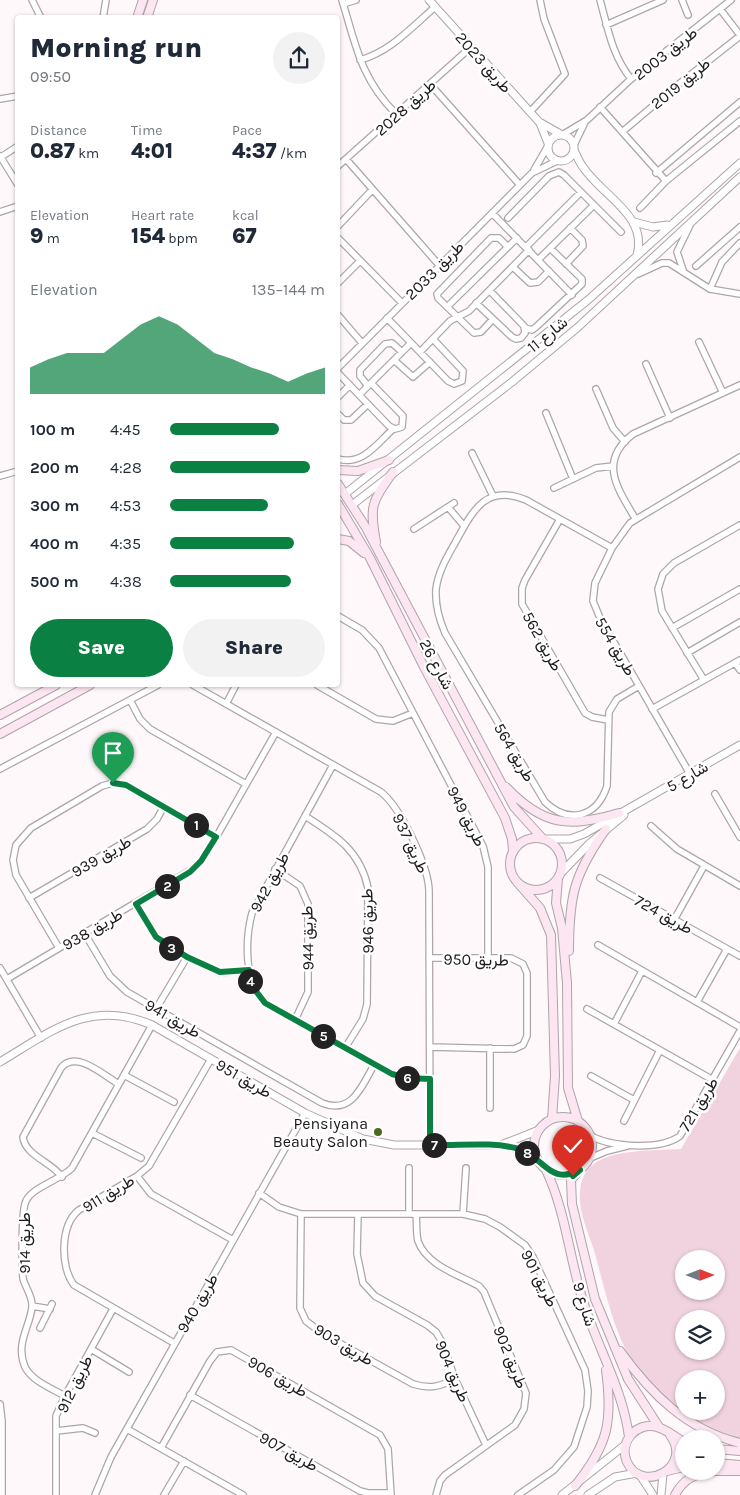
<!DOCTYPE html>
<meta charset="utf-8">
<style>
body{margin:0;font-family:Karla,Vazirmatn,sans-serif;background:#f2f2f3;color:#1f2937;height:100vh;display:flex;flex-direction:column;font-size:19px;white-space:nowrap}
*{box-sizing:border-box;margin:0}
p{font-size:16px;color:#747a83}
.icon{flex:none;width:28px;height:28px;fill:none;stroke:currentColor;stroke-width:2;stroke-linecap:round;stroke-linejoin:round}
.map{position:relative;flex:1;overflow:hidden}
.panel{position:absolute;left:15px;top:15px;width:325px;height:672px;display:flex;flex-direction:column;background:#fff;border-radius:5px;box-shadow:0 1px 4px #0004}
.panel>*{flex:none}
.needle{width:32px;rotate:90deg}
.fabs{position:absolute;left:675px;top:1250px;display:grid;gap:10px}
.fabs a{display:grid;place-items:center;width:50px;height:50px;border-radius:50%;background:#fff;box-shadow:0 1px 4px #0004;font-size:25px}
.pin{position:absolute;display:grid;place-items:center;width:42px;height:42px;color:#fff;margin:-51px -21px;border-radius:50% 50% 50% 0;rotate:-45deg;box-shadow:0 0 5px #0007}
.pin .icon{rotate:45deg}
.km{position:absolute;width:25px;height:25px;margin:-12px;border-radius:50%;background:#222;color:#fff;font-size:14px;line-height:25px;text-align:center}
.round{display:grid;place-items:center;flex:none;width:52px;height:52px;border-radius:26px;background:#f2f2f3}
.headline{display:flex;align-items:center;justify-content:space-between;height:85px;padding:0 15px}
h1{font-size:28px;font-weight:800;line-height:38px}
.stats{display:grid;grid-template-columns:repeat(3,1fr);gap:8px;height:85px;padding:5px 15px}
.stats div{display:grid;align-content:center}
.stats b{font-size:21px;font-weight:800}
.stats small{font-size:14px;font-weight:400}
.stats p{font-size:14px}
.chart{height:140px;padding:10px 15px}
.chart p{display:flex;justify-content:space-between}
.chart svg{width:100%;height:90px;margin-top:5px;fill:#0b8043;opacity:.7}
.button{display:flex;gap:10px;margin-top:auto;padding:10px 15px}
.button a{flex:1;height:58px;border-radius:30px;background:#0b8043;color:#fff;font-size:20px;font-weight:800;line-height:58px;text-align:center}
.button a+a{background:#f2f2f3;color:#1f2937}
ul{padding:0 15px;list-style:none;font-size:16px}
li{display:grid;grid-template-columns:80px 60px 1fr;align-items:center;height:38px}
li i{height:12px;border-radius:6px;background:#0b8043}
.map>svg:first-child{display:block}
.green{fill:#f1d3e0;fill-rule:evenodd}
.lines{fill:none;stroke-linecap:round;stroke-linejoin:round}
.minor-casing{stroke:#aea5a9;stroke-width:8}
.tertiary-casing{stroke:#aea5a9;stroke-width:9}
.secondary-casing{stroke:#aea5a9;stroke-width:10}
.minor{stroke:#fff;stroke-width:5.5}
.tertiary{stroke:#fff;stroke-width:7}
.secondary{stroke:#fce6f1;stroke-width:8}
.route-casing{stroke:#fff;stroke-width:10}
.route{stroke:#0b8043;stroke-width:6}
.poi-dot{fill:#4b6a1f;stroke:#fff;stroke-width:2}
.labels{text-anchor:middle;stroke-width:5;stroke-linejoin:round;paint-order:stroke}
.street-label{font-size:16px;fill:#1e1a1c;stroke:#fff}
.poi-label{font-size:16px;fill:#1e1a1c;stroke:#fff;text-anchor:end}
</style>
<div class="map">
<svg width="740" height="1495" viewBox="0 0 740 1495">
<rect width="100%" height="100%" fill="#fef8fa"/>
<path class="green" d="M 740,1048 L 740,1438 C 708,1430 675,1412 652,1388 C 617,1352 607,1297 594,1250 C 589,1235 581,1217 580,1202 C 579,1191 581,1175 590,1167 C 610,1148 655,1151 681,1149 ZM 684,1259 L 716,1259 L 716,1291 L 684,1291 ZM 684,1319 L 716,1319 L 716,1351 L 684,1351 ZM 684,1379 L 716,1379 L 716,1411 L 684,1411 Z"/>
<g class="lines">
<defs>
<path id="minor" d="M 32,0 L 41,18
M 342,0 C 356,46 361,79 396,114
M 600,0 C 608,29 612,55 631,79
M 682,0 L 688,15
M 343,4 L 356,0
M 720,9 L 740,35
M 103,18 L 106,0
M 606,25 L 663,0
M 360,60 C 390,52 412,27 435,7
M 430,84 L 520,185
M 0,99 L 18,96
M 600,107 L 666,181 L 740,121
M 530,112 L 565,74 L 544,19 L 540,0
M 622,132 L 679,84 L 740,36
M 562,135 L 587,120 L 631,79 L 731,0
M 574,145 L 585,122
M 0,156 L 18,185
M 1,157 L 18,146
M 346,159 L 439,265
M 338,166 L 471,47
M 534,170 L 548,146
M 656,173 L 740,102
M 640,208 L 666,181
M 0,212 L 18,206
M 492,213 L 572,295
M 508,218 L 549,176 L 559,172 L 564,175 L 621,232
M 338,226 L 372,190
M 338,238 L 402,303
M 526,247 L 581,192
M 538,260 L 594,205
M 566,264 L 583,246 L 582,240 L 570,228
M 696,266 L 740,227
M 513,267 L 530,283 L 538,282 L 549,271
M 683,270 L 677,252 L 691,223
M 638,274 L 662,263 L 669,263 L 710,289 L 740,294
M 338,283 L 360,261
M 710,289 L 722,262 L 740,243
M 476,303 L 512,337 L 516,339 L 521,338 L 525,333 L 524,326 L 490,291
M 447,307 L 517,238
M 338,315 L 362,343
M 387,318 L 448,381 L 454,384 L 462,381 L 463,371 L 433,339
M 493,319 L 481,332 L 474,333 L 438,298 L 437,294 L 491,238 L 499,238 L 508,247
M 525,328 L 532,330 L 536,327 L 582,284 L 582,279 L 550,248
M 699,342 L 723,393
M 420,352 L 450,321 L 469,311 L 529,250
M 394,360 L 413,377 L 430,362
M 646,364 L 670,418
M 338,368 L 532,173 L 557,161
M 338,373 L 389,426 L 395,429 L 402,427 L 403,416 L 371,383
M 368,386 L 360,376 L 360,370 L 385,344 L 392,343 L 402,352
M 596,389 L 613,428 L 625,442
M 359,395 L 411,343
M 338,397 L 350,385
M 546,413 L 573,479
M 338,414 L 344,420 L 351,420 L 368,404
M 472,453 L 493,496
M 338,459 C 362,466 377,444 393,429
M 0,476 L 18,471
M 554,488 L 596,468 L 613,466
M 448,507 L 464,526
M 635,518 C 617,488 598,461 633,434 L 740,385
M 560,519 L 525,580 L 522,588 L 522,604 L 585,713 L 592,717 L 608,720
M 414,529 L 454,503
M 612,548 L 526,500 C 485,483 472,512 455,543 C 447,557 438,572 436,589 C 435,605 439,619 445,633 L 545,802 C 569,825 597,817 607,786 L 609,712 L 617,699 L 639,686
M 338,616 L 362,630 L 379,648 L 483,846 L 488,867 L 488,958
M 672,628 L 740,589
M 687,653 L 740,622
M 735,663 L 740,670
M 704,680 L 662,611 L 658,589 L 663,574 L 674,563 L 740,525
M 193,685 L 381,792 C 401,808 428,865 429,890 L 430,1145
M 317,685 L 376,719 L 393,721 L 413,713
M 130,700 L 140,719 L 150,729 L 246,784
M 226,704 L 236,685
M 652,709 L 740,660
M 333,765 L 252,913 C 245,939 244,985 265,1003 L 392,1074 L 407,1078 L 430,1079
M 0,769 L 158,685
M 690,774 L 600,618 L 593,601 L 595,583 L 612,548 L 630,523 L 740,457
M 715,794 L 740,837
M 305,816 C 335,835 360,850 368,888 L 367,1004 L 363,1019 L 345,1048
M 651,826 L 677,849 L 740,886
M 275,869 L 300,886 L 308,904 L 308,992 L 295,1020
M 600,878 L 740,956
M 29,898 L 147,829 L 157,819 L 164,806
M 136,904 L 156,937 L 187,957 L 220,973 L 249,970
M 674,920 L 704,866
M 85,934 L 110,976 L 127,992 L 322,1103 C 352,1115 362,1086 374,1065
M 598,945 L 740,1027
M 59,948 L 16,875 L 13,860 L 16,845 L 31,828 L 102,786 L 113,783 L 125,785 L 216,837
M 429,958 L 511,958 L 523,964 L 527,973 L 527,1036 L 523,1045 L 514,1049 L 430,1047
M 0,968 L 41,1038
M 7,979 L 196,867 L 206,855 L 276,732
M 697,1002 L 727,949
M 156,1009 L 187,957
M 587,1009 L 713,1080
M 614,1024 L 642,971
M 490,1048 L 490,1108
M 124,1075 L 174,1102
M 591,1076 L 634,1100
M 624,1121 L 660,1050
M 92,1133 L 141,1158
M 589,1135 C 610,1147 659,1151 680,1136 L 740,1031
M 588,1159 L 607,1151 L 627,1146
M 409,1168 L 409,1214
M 137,1176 L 151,1194 L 233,1240
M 62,1177 C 52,1162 25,1156 23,1137 L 61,1068 C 76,1049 104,1076 119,1084
M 259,1193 L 279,1207 L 301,1214 L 463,1214 L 485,1219 L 500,1227 L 525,1245 L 533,1257 L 585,1370 L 588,1391 L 587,1407 L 574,1447 L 554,1470 L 518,1495
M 301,1214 L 300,1308 L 306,1321 L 323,1334 L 413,1384 C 430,1389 439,1387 455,1379
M 358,1214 L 357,1254 L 363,1283 L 375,1296 L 427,1325 L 436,1332 L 442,1342 L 455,1379 L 486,1445
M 416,1214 C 417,1223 416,1233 418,1241 C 426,1265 459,1275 479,1286 L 484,1292 L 526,1393 L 524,1409 L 515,1425 L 445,1475 L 440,1481 L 436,1495
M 463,1214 L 466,1168
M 32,1306 L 50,1309
M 40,1328 L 52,1304
M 174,1343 L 74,1285 C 60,1267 60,1225 79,1210 L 137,1176 L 149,1166 L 211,1059
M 91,1349 L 129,1372
M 190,1395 L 360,1491 L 368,1493 L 391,1493
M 65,1396 C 51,1388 32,1381 25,1367 C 15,1343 30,1327 32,1307 C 33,1296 25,1288 23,1278 C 22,1266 21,1210 26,1201 C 31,1188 60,1180 72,1168 L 152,1025
M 0,1404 L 2,1421 L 2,1495
M 127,1429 L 243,1495
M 56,1431 L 83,1428 L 95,1433
M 161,1448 L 210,1361 L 217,1352 L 231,1350 L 380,1435 L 388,1449 L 391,1495
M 56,1495 L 56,1416 L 65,1396 L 113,1309
M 95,1495 L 111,1457 L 305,1113
M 164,1495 L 184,1461"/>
<path id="tertiary" d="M 429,0 L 540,123 L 548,143
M 541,123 L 562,135
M548 148a13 13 0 1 1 26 0a13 13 0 1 1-26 0Z
M 574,150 C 577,156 579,162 583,167 C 602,196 648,215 637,255
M 634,222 L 653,227 L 667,225
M 345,494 L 588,300 L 740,163
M 352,505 L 512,382 L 577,328 L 740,177
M 545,839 L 570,839 L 584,834 L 740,745
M 560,874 L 589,844 L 624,815
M 0,1062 C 52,1031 90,998 152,1025 L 305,1113 L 363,1139 L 394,1145 L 501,1145 L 539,1130
M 501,1145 L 519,1149 L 537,1158
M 640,1475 L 653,1495
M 562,1495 L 625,1445
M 588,1495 L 615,1477 L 637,1473
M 661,1495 L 663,1474"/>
<path id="secondary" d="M 137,18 L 143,0
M 147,18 L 153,0
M 338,470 L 358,471 L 389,460
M 338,484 L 365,526 L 514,807 L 543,839
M 338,504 L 370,558 L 424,667 L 505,818 L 512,839 L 513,851
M 338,539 L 349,541 L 364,553
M 376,542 C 369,505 372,502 393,472
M 0,715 L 56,685
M 0,734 L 90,685
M 506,787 C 543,826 569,828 619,813
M510 864a26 26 0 1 1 52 0a26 26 0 1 1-52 0Z
M 558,878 L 556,903 L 562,928 L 567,983 L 568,1088 L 578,1121
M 517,882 L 540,908 L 551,935 L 555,1076 L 552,1119
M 569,951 C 569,896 574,874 606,829
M534 1146a29 29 0 1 1 58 0a29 29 0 1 1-58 0Z
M 545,1168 C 566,1210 569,1259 584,1304 C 598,1348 623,1390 629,1437
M 580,1169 L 571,1180 L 572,1204 L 595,1299 L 628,1379 L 659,1427
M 620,1351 C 651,1394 687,1430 740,1443
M 670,1435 C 694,1467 642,1495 627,1462 C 618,1442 637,1421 657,1427 C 666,1429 675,1437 684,1442
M 716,1449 L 740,1451
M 716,1463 L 740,1465
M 667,1471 L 684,1467
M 716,1471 L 740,1471
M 575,1486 C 608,1445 613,1422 606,1370
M 675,1495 C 684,1478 695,1474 714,1471"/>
</defs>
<use href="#minor" class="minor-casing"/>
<use href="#tertiary" class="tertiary-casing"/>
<use href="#secondary" class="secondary-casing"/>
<use href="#minor" class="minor"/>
<use href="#tertiary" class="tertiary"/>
<use href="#secondary" class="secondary"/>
</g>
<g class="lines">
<defs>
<path id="route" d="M 113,783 L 126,785 L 216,837 L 201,861 L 190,872 L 136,904 L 156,937 L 187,957 L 220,972 L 249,970 L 252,986 L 265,1003 L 392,1074 L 407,1078 L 430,1079 L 430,1145 C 459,1146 491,1141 519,1149 C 544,1157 549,1186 580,1170 L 573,1176"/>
</defs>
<use href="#route" class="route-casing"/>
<use href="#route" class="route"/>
</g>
<circle class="poi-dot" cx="378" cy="1132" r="5"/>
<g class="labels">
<g class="street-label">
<text transform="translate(665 53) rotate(-38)" y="6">طريق 2003</text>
<text transform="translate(484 62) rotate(48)" y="6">طريق 2023</text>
<text transform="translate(680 83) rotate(-39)" y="6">طريق 2019</text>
<text transform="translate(405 107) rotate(-42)" y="6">طريق 2028</text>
<text transform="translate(434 270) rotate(-45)" y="6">طريق 2033</text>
<text transform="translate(547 334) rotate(-39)" y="6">شارع 11</text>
<text transform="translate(543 641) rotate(61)" y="6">طريق 562</text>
<text transform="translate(616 646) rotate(60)" y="6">طريق 554</text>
<text transform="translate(437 664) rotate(62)" y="6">شارع 26</text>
<text transform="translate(515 752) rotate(60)" y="6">طريق 564</text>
<text transform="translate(687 776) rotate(-30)" y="6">شارع 5</text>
<text transform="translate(467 816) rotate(63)" y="6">طريق 949</text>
<text transform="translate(411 843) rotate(65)" y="6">طريق 937</text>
<text transform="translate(101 856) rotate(-30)" y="6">طريق 939</text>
<text transform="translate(269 882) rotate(-62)" y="6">طريق 942</text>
<text transform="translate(664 914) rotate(29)" y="6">طريق 724</text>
<text transform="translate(367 921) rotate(-91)" y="6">طريق 946</text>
<text transform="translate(92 929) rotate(-30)" y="6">طريق 938</text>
<text transform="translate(307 938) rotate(-91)" y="6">طريق 944</text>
<text transform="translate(476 959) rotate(1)" y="6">طريق 950</text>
<text transform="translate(173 1018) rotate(30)" y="6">طريق 941</text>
<text transform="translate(244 1078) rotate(30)" y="6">طريق 951</text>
<text transform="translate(698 1104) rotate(-59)" y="6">طريق 721</text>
<text transform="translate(108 1193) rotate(-31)" y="6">طريق 911</text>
<text transform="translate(24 1243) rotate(-90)" y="6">طريق 914</text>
<text transform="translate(540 1278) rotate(63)" y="6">طريق 901</text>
<text transform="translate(197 1303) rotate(-60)" y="6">طريق 940</text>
<text transform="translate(585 1304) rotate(73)" y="6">شارع 9</text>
<text transform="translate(344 1344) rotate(31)" y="6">طريق 903</text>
<text transform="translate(511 1357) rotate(68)" y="6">طريق 902</text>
<text transform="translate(453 1371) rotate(67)" y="6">طريق 904</text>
<text transform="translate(278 1376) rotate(30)" y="6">طريق 906</text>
<text transform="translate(74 1384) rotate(-64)" y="6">طريق 912</text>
<text transform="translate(289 1451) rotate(29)" y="6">طريق 907</text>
</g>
<g class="poi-label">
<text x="368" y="1129">Pensiyana<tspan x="368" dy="18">Beauty Salon</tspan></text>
</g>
</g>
</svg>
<div class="fabs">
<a><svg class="needle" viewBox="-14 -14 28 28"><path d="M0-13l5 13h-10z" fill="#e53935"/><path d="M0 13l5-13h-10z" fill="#747a83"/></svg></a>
<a><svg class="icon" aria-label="layers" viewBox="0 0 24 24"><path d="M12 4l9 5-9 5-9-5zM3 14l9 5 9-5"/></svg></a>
<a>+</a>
<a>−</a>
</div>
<div class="pin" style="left:113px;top:783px;background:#1e9e55"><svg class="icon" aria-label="arrive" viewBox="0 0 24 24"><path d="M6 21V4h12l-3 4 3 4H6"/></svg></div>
<div class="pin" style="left:573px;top:1176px;background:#d93025"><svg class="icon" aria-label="check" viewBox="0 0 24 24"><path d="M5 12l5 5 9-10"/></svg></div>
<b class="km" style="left:196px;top:825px">1</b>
<b class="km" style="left:167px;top:886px">2</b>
<b class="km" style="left:171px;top:948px">3</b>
<b class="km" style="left:250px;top:981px">4</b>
<b class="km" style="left:323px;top:1036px">5</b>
<b class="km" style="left:407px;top:1078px">6</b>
<b class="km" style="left:434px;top:1145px">7</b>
<b class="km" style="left:527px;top:1153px">8</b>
<section class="panel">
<div class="headline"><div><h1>Morning run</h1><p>09:50</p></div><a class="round"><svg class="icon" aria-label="share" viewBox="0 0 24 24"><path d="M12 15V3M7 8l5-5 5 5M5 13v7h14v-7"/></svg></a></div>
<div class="stats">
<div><p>Distance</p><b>0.87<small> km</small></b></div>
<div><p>Time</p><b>4:01</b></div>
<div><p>Pace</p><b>4:37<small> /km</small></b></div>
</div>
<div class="stats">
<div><p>Elevation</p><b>9<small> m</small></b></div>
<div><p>Heart rate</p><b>154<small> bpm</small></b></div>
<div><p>kcal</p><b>67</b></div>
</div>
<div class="chart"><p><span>Elevation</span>135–144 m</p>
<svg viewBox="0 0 160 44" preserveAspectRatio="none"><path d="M0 44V31L10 27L20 24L30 24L40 24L50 17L60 10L70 6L80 10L90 17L100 24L110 27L120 31L130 34L140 38L150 34L160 31V44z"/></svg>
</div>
<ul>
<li><b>100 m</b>4:45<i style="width:70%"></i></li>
<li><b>200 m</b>4:28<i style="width:90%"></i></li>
<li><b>300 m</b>4:53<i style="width:63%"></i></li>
<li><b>400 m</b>4:35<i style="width:80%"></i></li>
<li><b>500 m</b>4:38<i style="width:78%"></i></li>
</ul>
<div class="button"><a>Save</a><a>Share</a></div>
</section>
</div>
